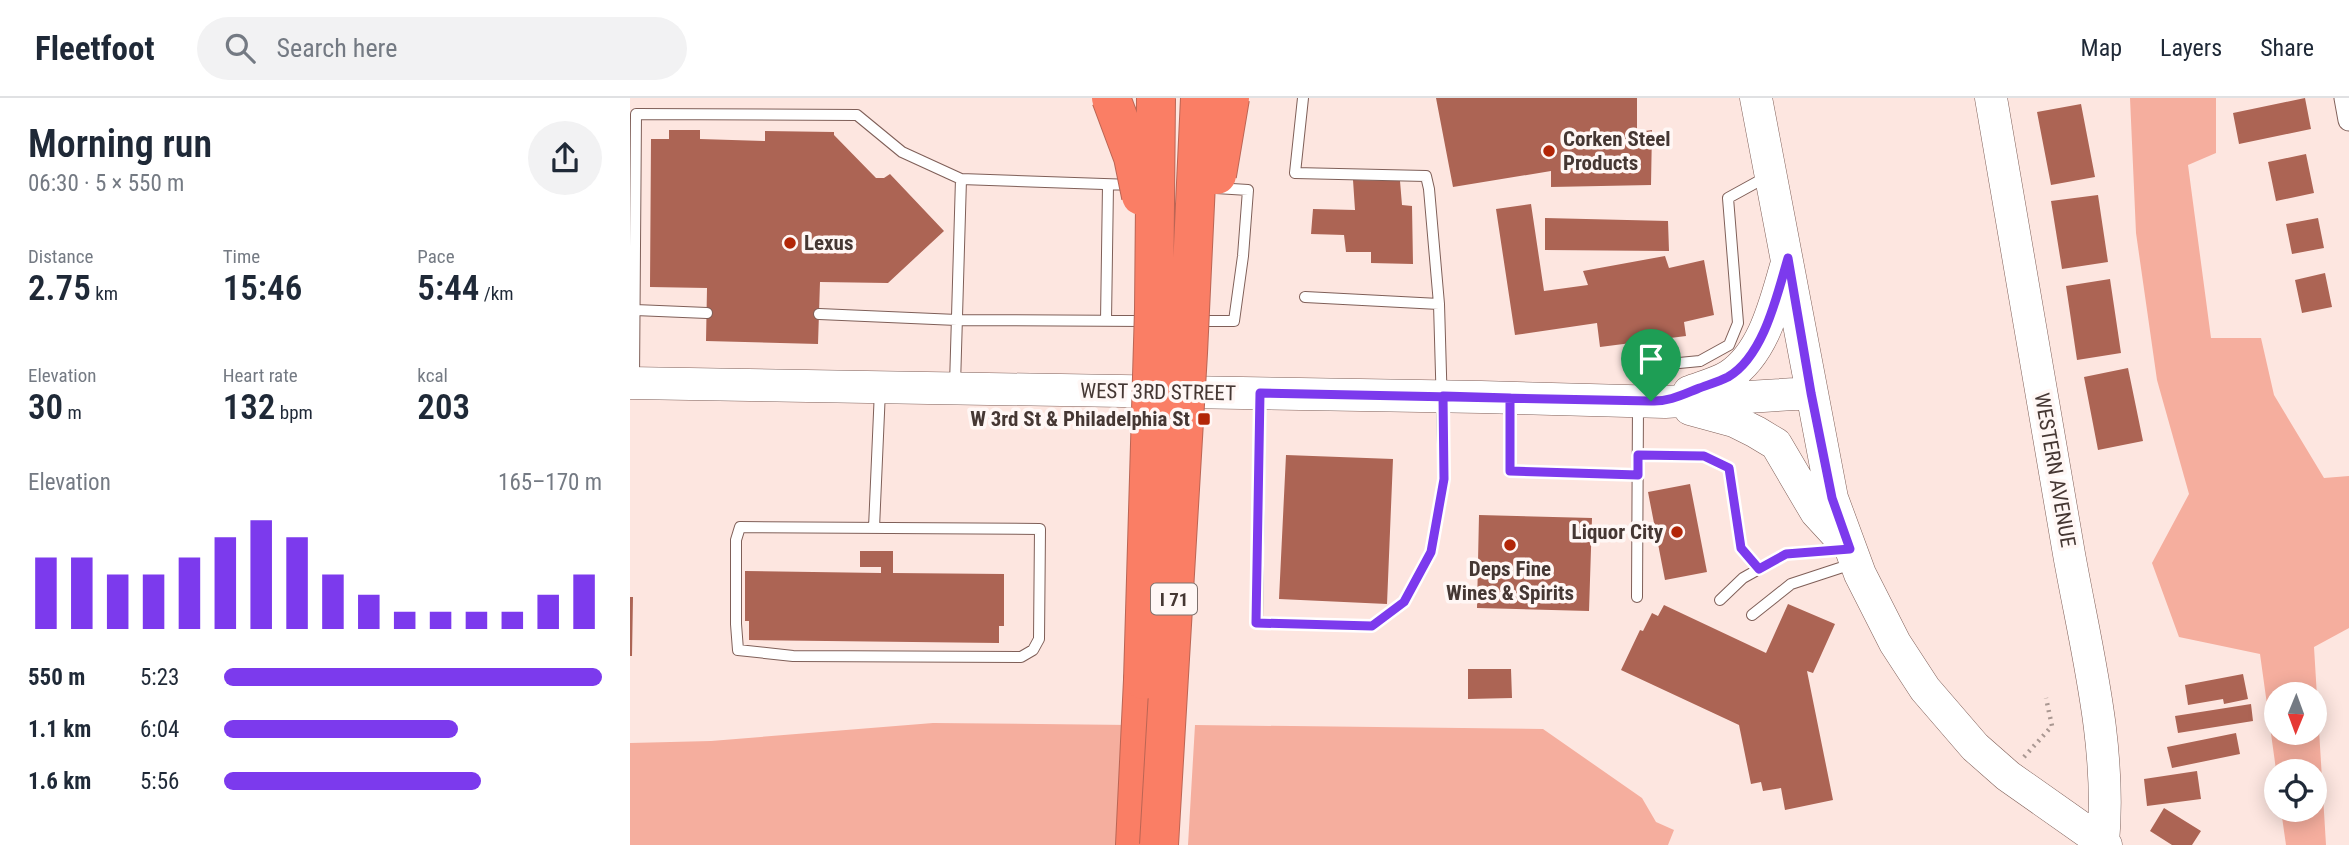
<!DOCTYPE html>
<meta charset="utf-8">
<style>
body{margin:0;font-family:"Roboto Condensed",sans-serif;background:#f2f2f3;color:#1f2937;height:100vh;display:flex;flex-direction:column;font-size:26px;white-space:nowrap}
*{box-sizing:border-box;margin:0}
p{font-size:23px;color:#747a83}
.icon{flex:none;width:38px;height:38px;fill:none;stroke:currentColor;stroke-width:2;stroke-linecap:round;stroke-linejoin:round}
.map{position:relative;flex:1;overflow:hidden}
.side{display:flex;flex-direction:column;background:#fff;width:630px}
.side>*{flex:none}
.needle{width:46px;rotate:181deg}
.buttons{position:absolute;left:1634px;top:584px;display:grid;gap:14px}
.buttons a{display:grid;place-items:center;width:63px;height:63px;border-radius:50%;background:#fff;box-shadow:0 4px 18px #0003;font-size:35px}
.pin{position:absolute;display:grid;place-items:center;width:60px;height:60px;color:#fff;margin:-72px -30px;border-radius:50% 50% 50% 0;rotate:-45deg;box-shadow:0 0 7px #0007}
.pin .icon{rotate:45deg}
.round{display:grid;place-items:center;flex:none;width:74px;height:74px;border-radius:37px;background:#f2f2f3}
.summary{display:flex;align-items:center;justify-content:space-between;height:119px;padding:0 28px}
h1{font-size:38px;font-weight:600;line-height:52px}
.figures{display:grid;grid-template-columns:repeat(3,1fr);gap:10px;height:119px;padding:7px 28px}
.figures div{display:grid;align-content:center}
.figures b{font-size:35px;font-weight:600}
.figures small{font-size:19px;font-weight:400}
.figures p{font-size:19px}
.chart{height:196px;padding:14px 28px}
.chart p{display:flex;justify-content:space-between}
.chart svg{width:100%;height:126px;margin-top:7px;stroke:#7c3aed;stroke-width:6}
ul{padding:0 28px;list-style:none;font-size:23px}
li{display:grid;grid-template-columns:112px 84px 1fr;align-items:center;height:52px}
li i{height:18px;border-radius:9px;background:#7c3aed}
header{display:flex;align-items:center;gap:42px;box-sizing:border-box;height:98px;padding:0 35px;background:#fff;border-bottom:2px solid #e0e1e3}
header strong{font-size:33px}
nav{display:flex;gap:38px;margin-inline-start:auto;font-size:24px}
.search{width:490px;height:63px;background:#f2f2f3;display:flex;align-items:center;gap:18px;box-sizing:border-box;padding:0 24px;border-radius:38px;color:#747a83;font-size:26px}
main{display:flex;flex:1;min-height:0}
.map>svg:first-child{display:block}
.green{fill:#f5ae9e;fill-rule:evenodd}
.building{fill:#ac6454}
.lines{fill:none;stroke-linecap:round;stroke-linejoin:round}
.lane-casing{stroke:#7f5f58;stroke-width:12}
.street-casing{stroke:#7f5f58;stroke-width:23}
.secondary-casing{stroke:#7f5f58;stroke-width:33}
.highway-casing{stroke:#bb6554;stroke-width:40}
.path{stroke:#a99791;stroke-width:4.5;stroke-dasharray:2 5;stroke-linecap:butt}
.lane{stroke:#fff;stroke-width:10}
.street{stroke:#fff;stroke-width:21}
.secondary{stroke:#fff;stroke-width:32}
.highway{stroke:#fa7e65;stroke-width:38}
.highway-bridge-casing{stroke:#bb6554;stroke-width:40;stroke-linecap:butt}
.highway-bridge{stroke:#fa7e65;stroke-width:38}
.route-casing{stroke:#fff;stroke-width:14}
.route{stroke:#7c3aed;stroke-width:9}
.poi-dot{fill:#b22607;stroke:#fff7f5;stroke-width:2.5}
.labels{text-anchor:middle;stroke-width:7;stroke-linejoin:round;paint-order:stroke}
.shield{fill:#fff7f5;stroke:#7d716d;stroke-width:2}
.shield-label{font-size:19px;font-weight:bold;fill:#453733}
.poi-label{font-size:21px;font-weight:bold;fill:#453733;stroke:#fff7f5;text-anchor:start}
.street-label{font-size:21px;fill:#453733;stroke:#fff7f5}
</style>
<header>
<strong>Fleetfoot</strong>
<div class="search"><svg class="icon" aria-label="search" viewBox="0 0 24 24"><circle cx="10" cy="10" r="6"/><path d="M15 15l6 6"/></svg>Search here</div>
<nav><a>Map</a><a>Layers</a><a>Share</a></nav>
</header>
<main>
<section class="side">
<div class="summary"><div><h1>Morning run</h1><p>06:30 · 5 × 550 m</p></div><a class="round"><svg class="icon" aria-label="share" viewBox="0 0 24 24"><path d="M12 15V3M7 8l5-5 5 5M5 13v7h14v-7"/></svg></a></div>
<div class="figures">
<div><p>Distance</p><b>2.75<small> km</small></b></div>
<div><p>Time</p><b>15:46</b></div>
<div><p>Pace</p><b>5:44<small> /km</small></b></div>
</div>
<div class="figures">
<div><p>Elevation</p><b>30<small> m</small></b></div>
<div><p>Heart rate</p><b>132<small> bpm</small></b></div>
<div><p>kcal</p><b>203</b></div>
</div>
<div class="chart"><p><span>Elevation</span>165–170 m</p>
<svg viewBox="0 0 160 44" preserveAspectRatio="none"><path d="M5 44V19M15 44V19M25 44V25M35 44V25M45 44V19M55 44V12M65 44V6M75 44V12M85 44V25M95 44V32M105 44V38M115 44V38M125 44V38M135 44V38M145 44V32M155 44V25"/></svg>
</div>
<ul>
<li><b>550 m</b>5:23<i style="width:100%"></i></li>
<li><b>1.1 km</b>6:04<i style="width:62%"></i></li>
<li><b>1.6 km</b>5:56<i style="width:68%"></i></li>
</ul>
</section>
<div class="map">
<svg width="1719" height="747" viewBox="0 0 1719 747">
<rect width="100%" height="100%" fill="#fde6e0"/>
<path class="green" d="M 1500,0 L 1586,0 L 1586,55 L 1558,67 L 1581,240 L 1631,240 L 1644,297 L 1694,380 L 1719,378 L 1719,530 L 1684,549 L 1696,747 L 1656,747 L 1651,712 L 1685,712 L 1685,674 L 1647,674 L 1647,679 L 1630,556 L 1549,539 L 1522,465 L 1559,396 L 1527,282 L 1506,135 ZM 1647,597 L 1685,597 L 1685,635 L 1647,635 Z
M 303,625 L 501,627 L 493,747 L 0,747 L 0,645 L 81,643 Z
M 565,627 L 913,631 L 1012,700 L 1026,724 L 1044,732 L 1038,747 L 558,747 Z"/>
<path class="building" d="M 806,0 L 1007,0 L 1007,34 L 1022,32 L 1021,87 L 921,89 L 921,73 L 823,89 Z
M 1675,0 L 1681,31 L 1609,46 L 1603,15 Z
M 1451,6 L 1465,79 L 1421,87 L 1407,14 Z
M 39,32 L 70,32 L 70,41 L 135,43 L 135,33 L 204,34 L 204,37 L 246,80 L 254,80 L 260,76 L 314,133 L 258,185 L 190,184 L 188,246 L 76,243 L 77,190 L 20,189 L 21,41 L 39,41 Z
M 1676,56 L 1684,95 L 1646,103 L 1638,64 Z
M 723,82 L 770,83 L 772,107 L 782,108 L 783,166 L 741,165 L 741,154 L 716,154 L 714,137 L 681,136 L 683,111 L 725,112 Z
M 1468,97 L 1478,164 L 1432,171 L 1421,103 Z
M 901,106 L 914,193 L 958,187 L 953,173 L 1035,158 L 1039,170 L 1074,162 L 1084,217 L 1054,224 L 1056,238 L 970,249 L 967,225 L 885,237 L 866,111 Z
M 915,120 L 1038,123 L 1039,153 L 915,152 Z
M 1688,120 L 1694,150 L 1662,156 L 1656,126 Z
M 1695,175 L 1702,209 L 1672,215 L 1665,182 Z
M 1480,181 L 1491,255 L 1447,262 L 1436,188 Z
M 1498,270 L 1513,343 L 1468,352 L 1454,279 Z
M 656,357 L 763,361 L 757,506 L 649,501 Z
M 1060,386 L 1077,474 L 1035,482 L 1018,394 Z
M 849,417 L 962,420 L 959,513 L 847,510 Z
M 230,453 L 263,453 L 263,475 L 374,476 L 374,528 L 369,528 L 369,545 L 119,542 L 119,523 L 115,523 L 115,473 L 251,475 L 251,469 L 230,469 Z
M 0,499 L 3,499 L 2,558 L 0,558 Z
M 1158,506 L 1205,526 L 1183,575 L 1177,573 L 1203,702 L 1155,712 L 1151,690 L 1133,693 L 1131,684 L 1121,686 L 1109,627 L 991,572 L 1010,532 L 1013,533 L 1022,515 L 1028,518 L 1034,507 L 1136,555 Z
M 838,571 L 881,571 L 882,600 L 838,601 Z
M 1613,576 L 1618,601 L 1594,606 L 1593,601 L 1558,607 L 1555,587 Z
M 1621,606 L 1623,623 L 1548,635 L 1545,618 Z
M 1606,635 L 1610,656 L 1542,670 L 1537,649 Z
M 1567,673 L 1571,701 L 1517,708 L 1514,681 Z
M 1534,710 L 1571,733 L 1562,747 L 1542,747 L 1520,733 Z"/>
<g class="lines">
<defs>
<path id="lane" d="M 673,0 L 665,75 L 796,78 L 799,91 L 809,206
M 331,81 L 503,87
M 5,212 L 77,215
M 189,216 L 327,222 L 516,223
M 476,223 L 478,87
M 567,223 L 604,223 L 613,158 L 618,92 L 586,90
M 4,281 L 6,16 L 227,17 L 272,54 L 331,81 L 325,287
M 630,298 L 627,525 L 742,528 L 774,504 L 801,454 L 814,381 L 809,206 L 675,199
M 1021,300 L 1018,268 L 1070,263 L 1099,247 L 1108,225 L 1098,100 L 1138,78
M 880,301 L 880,373 L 1008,377
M 1008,357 L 1074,358 L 1099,370 L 1111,450 L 1129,471
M 110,429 L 410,431 L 409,541 L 403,552 L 391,559 L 163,558 L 108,552 L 106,526 L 106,442 Z
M 244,430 L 250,292
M 1007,499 L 1008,306
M 1090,502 L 1113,480 L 1156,456 L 1213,451
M 1122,517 L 1161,486 L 1225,465"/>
<path id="street" d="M 1715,0 L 1719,22"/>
<path id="secondary" d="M 1126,0 L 1202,400 L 1230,476 L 1265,545 L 1295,591 L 1345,649 L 1378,678 L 1476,747
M 1361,0 C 1388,152 1412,304 1439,456 C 1456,551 1482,648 1473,745
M 0,285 L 851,299 L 1035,304 L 1181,295
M 1059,294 C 1072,289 1088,285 1099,278 C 1134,255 1145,205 1156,168
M 1060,311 L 1104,323 L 1126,334 L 1146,346 L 1186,414 L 1209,439"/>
<path id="highway" d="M 505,747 L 513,582"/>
</defs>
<use href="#lane" class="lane-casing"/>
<use href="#street" class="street-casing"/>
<use href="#secondary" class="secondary-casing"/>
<use href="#highway" class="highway-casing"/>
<path class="path" d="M 1394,659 L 1422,628 L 1416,600"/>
<use href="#lane" class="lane"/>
<use href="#street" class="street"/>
<use href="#secondary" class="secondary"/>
<use href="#highway" class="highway"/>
<defs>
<path id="highway-bridge" d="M 481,0 L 503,59 L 511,98
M 587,77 L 600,0
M 513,582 L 524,211 L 526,0
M 529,747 L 558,255 L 570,0"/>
</defs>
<use href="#highway-bridge" class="highway-bridge-casing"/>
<use href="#highway-bridge" class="highway-bridge"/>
</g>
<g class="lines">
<defs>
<path id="route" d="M 1021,303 L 630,295 L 626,525 L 742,528 L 774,504 L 801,454 L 814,381 L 813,298 L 880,300 L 880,373 L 1008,377 L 1008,357 L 1074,358 L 1099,370 L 1111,450 L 1129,471 L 1156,456 L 1220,451 L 1202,400 L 1181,295 L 1158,160 C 1147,197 1134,258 1098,279 C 1088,284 1077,287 1067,291 C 1052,297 1038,304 1021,303"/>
</defs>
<use href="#route" class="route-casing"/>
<use href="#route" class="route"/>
</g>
<g class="poi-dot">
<circle cx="919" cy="53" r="7"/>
<circle cx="160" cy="145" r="7"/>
<rect x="567" y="314" width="14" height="14" rx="3.5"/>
<circle cx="1047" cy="434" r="7"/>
<circle cx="880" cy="447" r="7"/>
</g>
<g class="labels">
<rect class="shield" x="521" y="485.5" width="46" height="31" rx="5"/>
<g class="shield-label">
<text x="544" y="508">I 71</text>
</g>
<g class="poi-label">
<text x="933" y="48">Corken Steel<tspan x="933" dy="24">Products</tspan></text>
<text x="174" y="152">Lexus</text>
<text x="560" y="328" text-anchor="end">W 3rd St &amp; Philadelphia St</text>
<text x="1033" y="441" text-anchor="end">Liquor City</text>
<text x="880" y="478" text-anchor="middle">Deps Fine<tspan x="880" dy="24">Wines &amp; Spirits</tspan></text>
</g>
<g class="street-label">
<text transform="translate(528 294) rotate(1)" y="7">WEST 3RD STREET</text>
<text transform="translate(1425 372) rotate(80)" y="7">WESTERN AVENUE</text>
</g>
</g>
</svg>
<div class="buttons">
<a><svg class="needle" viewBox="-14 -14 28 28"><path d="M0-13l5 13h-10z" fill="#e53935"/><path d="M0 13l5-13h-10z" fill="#747a83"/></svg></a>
<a><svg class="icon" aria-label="locate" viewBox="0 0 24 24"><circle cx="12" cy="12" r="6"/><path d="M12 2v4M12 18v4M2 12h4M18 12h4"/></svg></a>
</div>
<div class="pin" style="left:1021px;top:303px;background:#1e9e55"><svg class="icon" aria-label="arrive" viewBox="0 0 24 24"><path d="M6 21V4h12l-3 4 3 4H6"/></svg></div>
</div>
</main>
